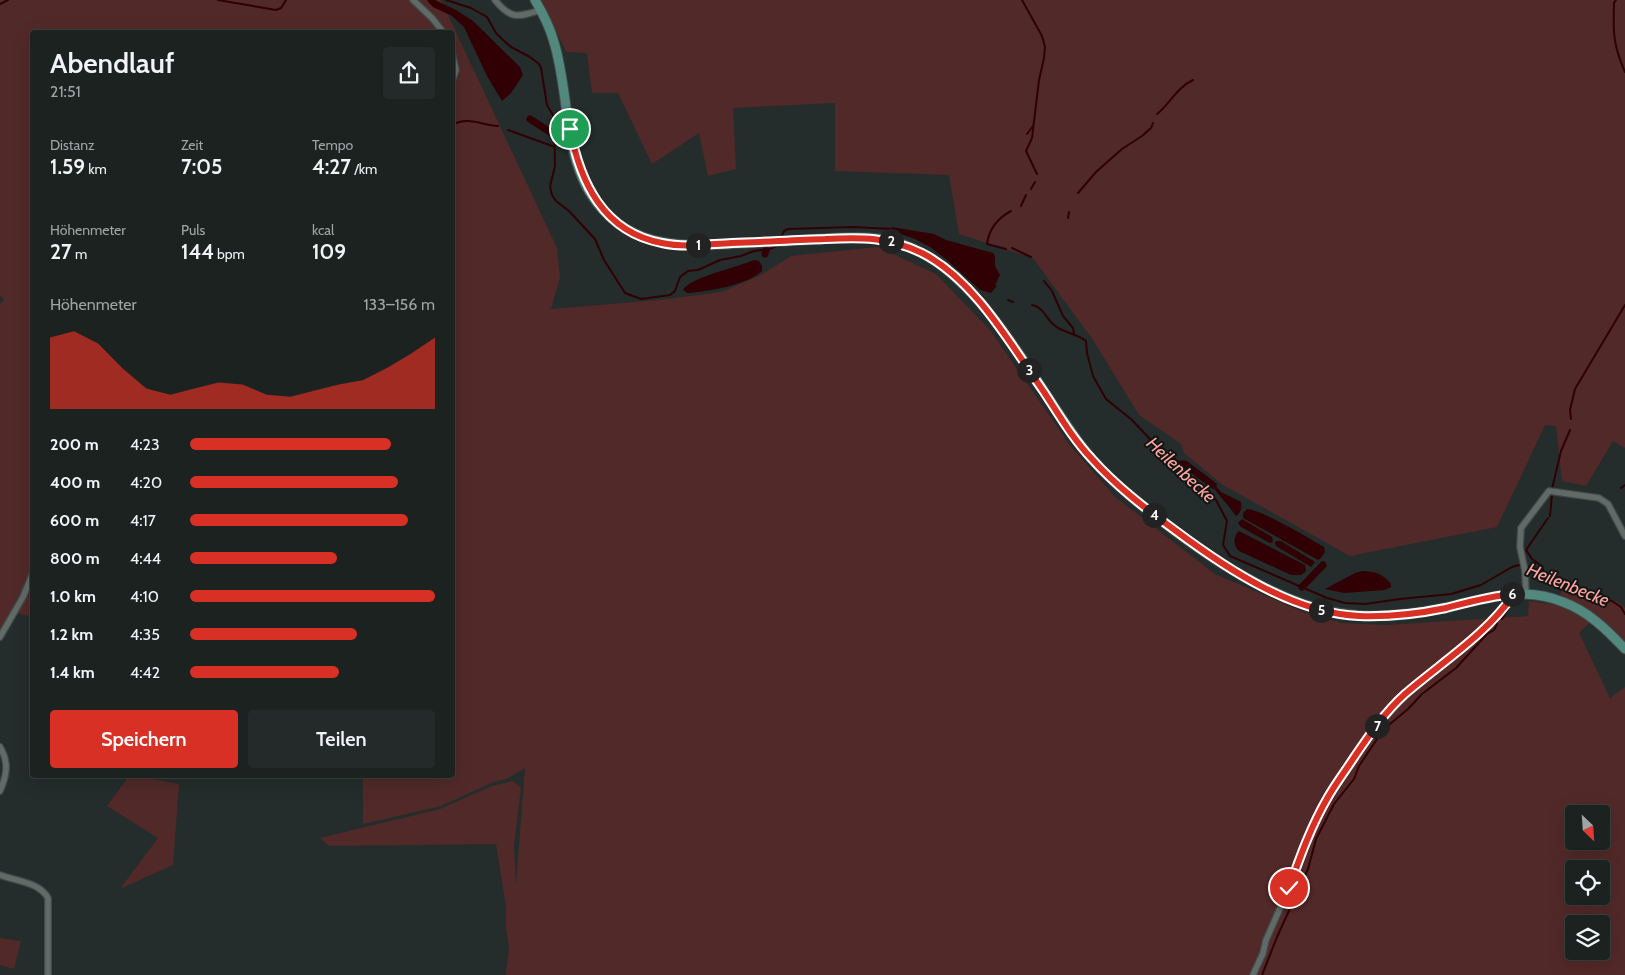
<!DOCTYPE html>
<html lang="de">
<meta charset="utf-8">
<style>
body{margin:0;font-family:Cabin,sans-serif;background:#242a29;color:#f1f3f6;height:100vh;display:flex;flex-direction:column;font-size:19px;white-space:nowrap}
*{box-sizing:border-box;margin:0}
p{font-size:16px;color:#a0a4a5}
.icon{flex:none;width:28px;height:28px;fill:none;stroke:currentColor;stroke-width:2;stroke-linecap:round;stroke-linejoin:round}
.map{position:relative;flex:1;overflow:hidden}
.drawer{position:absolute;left:30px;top:30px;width:425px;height:748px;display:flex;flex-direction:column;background:#1b2220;border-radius:5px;box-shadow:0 5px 20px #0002,0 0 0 1px #393f3e}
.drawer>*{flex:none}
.needle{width:32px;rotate:155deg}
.fabs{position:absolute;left:1565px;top:805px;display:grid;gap:10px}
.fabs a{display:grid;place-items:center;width:45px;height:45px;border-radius:5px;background:#1b2220;box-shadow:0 5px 20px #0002,0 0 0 1px #393f3e;font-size:25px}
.pin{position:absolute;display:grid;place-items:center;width:42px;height:42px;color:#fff;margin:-21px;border:2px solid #fff;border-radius:50%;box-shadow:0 1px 5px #0007}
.km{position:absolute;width:25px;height:25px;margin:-12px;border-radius:50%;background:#222;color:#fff;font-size:14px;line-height:25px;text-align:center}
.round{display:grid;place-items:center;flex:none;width:52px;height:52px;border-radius:5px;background:#242a29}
.head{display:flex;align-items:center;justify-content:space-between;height:85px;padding:0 20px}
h1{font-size:28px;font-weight:600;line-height:38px}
.stats{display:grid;grid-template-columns:repeat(3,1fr);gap:8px;height:85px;padding:5px 20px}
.stats div{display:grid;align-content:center}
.stats b{font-size:21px;font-weight:600}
.stats small{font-size:14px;font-weight:400}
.stats p{font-size:14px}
.chart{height:140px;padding:10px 20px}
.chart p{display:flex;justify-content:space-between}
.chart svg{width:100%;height:90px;margin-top:5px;fill:#d93025;opacity:.7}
.primary-button{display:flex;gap:10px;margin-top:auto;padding:10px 20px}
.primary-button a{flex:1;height:58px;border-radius:5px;background:#d93025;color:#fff;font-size:20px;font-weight:600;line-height:58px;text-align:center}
.primary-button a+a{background:#242a29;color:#f1f3f6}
ul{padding:0 20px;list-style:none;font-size:16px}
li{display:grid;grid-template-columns:80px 60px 1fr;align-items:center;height:38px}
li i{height:12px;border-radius:6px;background:#d93025}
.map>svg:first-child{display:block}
.green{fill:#512928;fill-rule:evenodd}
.water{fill:#300004}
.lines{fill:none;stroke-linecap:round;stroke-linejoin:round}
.stream{stroke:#300004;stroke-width:2}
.canal{stroke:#300004;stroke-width:7}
.minor-casing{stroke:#414947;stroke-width:8}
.secondary-casing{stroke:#414947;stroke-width:11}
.minor{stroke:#606b68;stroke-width:5.5}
.secondary{stroke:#53887e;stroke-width:9}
.route-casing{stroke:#fff;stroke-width:10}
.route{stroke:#d93025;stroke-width:6}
.labels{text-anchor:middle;stroke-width:4;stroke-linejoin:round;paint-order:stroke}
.water-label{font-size:18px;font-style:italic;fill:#ffa49f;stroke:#111514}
</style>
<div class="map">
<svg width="1625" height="975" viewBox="0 0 1625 975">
<rect width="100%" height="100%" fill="#242d2b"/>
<path class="green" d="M 0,0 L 441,0 L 557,248 L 560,278 L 551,309 L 659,300 L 722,292 L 761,275 L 791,256 L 878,247 L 936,274 L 990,330 L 1069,444 L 1115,497 L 1215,574 L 1303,612 L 1341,623 L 1387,625 L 1528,616 L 1529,601 C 1556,605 1569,605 1591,621 L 1579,633 L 1610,698 L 1625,687 L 1625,975 L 506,975 L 509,947 L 506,929 L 506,907 L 496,844 L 329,846 L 320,838 L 440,809 L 492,786 L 513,781 L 521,788 L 514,845 L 516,885 L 525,768 L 508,778 L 491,783 L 441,806 L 363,824 L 363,775 L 452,775 L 452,32 L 32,32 L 32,568 L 19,598 L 0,633 L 0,304 L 4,299 L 0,295 ZM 1574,814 L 1601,814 L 1601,841 L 1574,841 ZM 1574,869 L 1601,869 L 1601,896 L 1574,896 ZM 1574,924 L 1601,924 L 1601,951 L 1574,951 Z
M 541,0 L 1625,0 L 1625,448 L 1613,441 L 1586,486 L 1562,481 L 1556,426 L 1545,425 L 1497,527 L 1350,556 L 1223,485 L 1184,453 L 1181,444 L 1139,415 L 1093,340 L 1033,258 L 959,234 L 949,175 L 835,171 L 835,103 L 733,108 L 736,169 L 708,176 L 699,133 L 652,164 L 618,93 L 592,93 L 587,53 L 566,52 L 548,13 Z
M 32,582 L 32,617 L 17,613 Z
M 1563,583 L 1618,602 L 1625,608 L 1625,643 C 1606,622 1586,606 1560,596 Z
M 130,775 L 179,784 L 173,865 L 122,888 L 122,886 L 158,838 L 107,806 Z
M 0,938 L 21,941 L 14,969 L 0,965 Z"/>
<path class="water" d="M 456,10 L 473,21 L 520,67 L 523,75 L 511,93 L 502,101 L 487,76 L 464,27 L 452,16 Z
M 892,227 L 934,234 L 946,240 L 993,253 L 995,256 L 995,266 L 1000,275 L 995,285 L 997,286 L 991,293 L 980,290 L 947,260 L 930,247 L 915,239 L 892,231 Z
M 754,260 L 759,261 L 762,266 L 762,271 C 747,285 707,292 687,293 L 683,290 C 690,277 739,267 754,260 Z
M 1214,484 L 1221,492 L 1241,502 C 1242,508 1241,513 1236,516 C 1228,505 1220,496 1212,486 Z
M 1247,509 C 1262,510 1309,538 1324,547 L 1325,552 L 1321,558 L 1318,560 L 1243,518 L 1243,513 Z
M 1242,519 L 1272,537 L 1273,542 L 1270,543 L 1241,527 L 1238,523 Z
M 1239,531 L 1305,565 L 1306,571 L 1301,575 L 1291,575 L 1239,551 C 1233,546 1233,536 1239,531 Z
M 1276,541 L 1281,541 L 1315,562 L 1311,567 L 1276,546 L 1275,543 Z
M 1362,571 C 1375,571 1383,574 1391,584 L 1391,587 L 1385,590 L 1344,593 L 1325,589 L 1355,573 Z"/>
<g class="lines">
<path class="stream" d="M 218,0 L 276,10 L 281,8 L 286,0
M 446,0 L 471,8 L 487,17 L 496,33 L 503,40 L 511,47 L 530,57 L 539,64 L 541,68 L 547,105 L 554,117 L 555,166 L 550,187 L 552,195 L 556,201 L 569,211 L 595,239 L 604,260 L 625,293 L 641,299 L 670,295 L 675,291 L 680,277 L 688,271 L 698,270 L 720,260 L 741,256 L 754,251 L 770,249 L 779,245
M 1022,0 L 1042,36 L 1045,47 L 1044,58 L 1039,80 L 1032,138 L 1026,151 L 1037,174
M 1616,0 L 1614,3 C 1613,32 1613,45 1625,72
M 0,4 L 8,0
M 1157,114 C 1170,104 1176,88 1193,80
M 452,125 C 468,116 481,125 498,126
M 508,130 L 555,147
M 1027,134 L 1033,126
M 1031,189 L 1035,182
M 1078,193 L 1096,172 L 1122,149 L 1142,136 L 1151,128 L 1153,123
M 1021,206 L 1026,195
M 1068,218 L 1069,212
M 781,238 L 784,231 L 788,229 L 853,227 L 892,229
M 1012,248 L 1031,257
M 1006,249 L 987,244 C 989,229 998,218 1011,211
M 1044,281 L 1052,291 L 1063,316 L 1073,328 L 1074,334
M 1008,300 L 1013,302
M 1032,305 C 1043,307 1046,318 1053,324 C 1062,333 1076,333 1086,341 L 1087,353 L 1093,376 L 1106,399 L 1132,420 L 1164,454 L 1174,458 L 1190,477 L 1216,500 L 1227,521 L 1223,545 L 1230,556 L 1327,598 L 1345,603 L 1365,604 L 1400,599 L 1451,594 L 1481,585 L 1512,567 L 1519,565 L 1529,567 L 1587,596 L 1612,601 L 1621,607 L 1625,614
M 1571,419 L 1570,410 L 1575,389 L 1625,305
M 1621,488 L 1625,485
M 1552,489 L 1561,451 L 1570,430
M 1550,516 L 1552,494
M 1544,573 L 1542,566 L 1532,559 L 1526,550 L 1548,518
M 1502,619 L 1510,607
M 1384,729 L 1408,709 L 1422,694 L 1456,668 L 1487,634 L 1494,630 L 1497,624
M 1262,975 L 1277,937 L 1308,869 L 1316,839 L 1334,804 L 1354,779 L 1359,766 L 1379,736"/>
<path class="canal" d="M 431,0 L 435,4 L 454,13
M 530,119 L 553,134
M 765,254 L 766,250
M 1179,464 L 1185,464 L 1213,485
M 1302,587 L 1323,565"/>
<defs>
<path id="minor" d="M 413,0 L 432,18 L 443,32
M 495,0 C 511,20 518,17 541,10
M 452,53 L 456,70 L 452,81
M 1526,594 L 1525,571 L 1520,547 L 1521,528 L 1549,491 L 1599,498 L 1608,504 L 1625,536
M 0,637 L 23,597 L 32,575
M 0,747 C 9,762 7,775 0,791
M 0,875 C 16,881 39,882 48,898 L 48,975
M 1253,975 L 1263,953 L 1266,940 L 1289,888 L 1307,839 L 1327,798 L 1370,734 L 1405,695 L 1445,663 L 1467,643 L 1503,609 L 1514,594"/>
<path id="secondary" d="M 535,0 C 542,12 549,25 553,39 C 572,96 560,169 607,214 C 642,248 683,246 728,244 C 759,242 790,241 821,239 C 842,238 864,236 885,240 C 899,242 913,248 925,255 C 989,290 1039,390 1083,448 C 1101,472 1126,493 1150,512 C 1197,549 1246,583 1303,604 C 1348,621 1397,618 1444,608 C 1485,599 1521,585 1563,602 C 1588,611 1607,630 1625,649"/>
</defs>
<use href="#minor" class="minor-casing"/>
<use href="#secondary" class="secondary-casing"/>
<use href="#minor" class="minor"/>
<use href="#secondary" class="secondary"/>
</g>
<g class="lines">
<defs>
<path id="route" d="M 570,129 C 580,182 603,232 662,243 C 685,248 709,244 732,243 C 763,242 794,240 825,239 C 861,237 889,237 922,253 C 975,280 1011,345 1044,392 C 1059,415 1073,439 1092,459 C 1116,486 1146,509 1176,531 C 1227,569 1293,613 1359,616 C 1387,617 1417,614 1446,608 C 1469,602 1490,596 1514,594 C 1486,635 1442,662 1405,694 C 1385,712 1370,734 1355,756 C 1346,770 1336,783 1328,797 C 1311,826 1300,857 1289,888"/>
</defs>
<use href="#route" class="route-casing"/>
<use href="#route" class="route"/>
</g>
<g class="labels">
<g class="water-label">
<text transform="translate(1181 470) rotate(43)" y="6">Heilenbecke</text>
<text transform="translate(1568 585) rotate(22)" y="6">Heilenbecke</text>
</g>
</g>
</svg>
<div class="fabs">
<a><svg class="needle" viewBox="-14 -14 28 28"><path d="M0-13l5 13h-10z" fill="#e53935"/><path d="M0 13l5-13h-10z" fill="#a0a4a5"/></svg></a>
<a><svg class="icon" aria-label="locate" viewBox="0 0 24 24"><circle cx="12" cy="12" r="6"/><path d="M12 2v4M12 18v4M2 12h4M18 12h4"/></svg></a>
<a><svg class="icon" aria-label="layers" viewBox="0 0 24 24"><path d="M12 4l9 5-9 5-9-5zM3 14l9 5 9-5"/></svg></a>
</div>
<div class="pin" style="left:570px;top:129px;background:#1e9e55"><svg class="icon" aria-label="arrive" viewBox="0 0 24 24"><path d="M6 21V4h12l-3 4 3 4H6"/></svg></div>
<div class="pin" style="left:1289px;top:888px;background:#d93025"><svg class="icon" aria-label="check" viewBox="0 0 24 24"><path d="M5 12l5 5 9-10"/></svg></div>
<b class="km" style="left:698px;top:245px">1</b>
<b class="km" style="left:891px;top:241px">2</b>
<b class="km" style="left:1029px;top:370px">3</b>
<b class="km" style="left:1154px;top:515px">4</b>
<b class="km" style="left:1321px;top:610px">5</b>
<b class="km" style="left:1512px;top:594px">6</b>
<b class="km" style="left:1377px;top:726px">7</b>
<section class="drawer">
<div class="head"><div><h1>Abendlauf</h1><p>21:51</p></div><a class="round"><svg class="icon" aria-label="share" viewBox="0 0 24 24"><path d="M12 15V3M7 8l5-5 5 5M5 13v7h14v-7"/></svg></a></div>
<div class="stats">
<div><p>Distanz</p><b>1.59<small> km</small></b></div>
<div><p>Zeit</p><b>7:05</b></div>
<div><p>Tempo</p><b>4:27<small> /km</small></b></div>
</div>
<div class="stats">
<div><p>Höhenmeter</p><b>27<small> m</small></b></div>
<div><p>Puls</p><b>144<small> bpm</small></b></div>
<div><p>kcal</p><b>109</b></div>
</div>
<div class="chart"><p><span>Höhenmeter</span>133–156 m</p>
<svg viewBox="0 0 160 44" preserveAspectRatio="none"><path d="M0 44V9L10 6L20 12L30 24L40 34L50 37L60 34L70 31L80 32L90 37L100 38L110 35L120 32L130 30L140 24L150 17L160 9V44z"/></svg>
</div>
<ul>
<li><b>200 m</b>4:23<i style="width:82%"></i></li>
<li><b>400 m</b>4:20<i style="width:85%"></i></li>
<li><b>600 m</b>4:17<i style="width:89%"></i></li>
<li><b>800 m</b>4:44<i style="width:60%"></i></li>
<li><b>1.0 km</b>4:10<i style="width:100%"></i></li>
<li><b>1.2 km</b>4:35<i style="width:68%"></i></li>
<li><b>1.4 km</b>4:42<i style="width:61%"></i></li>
</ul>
<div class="primary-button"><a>Speichern</a><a>Teilen</a></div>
</section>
</div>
